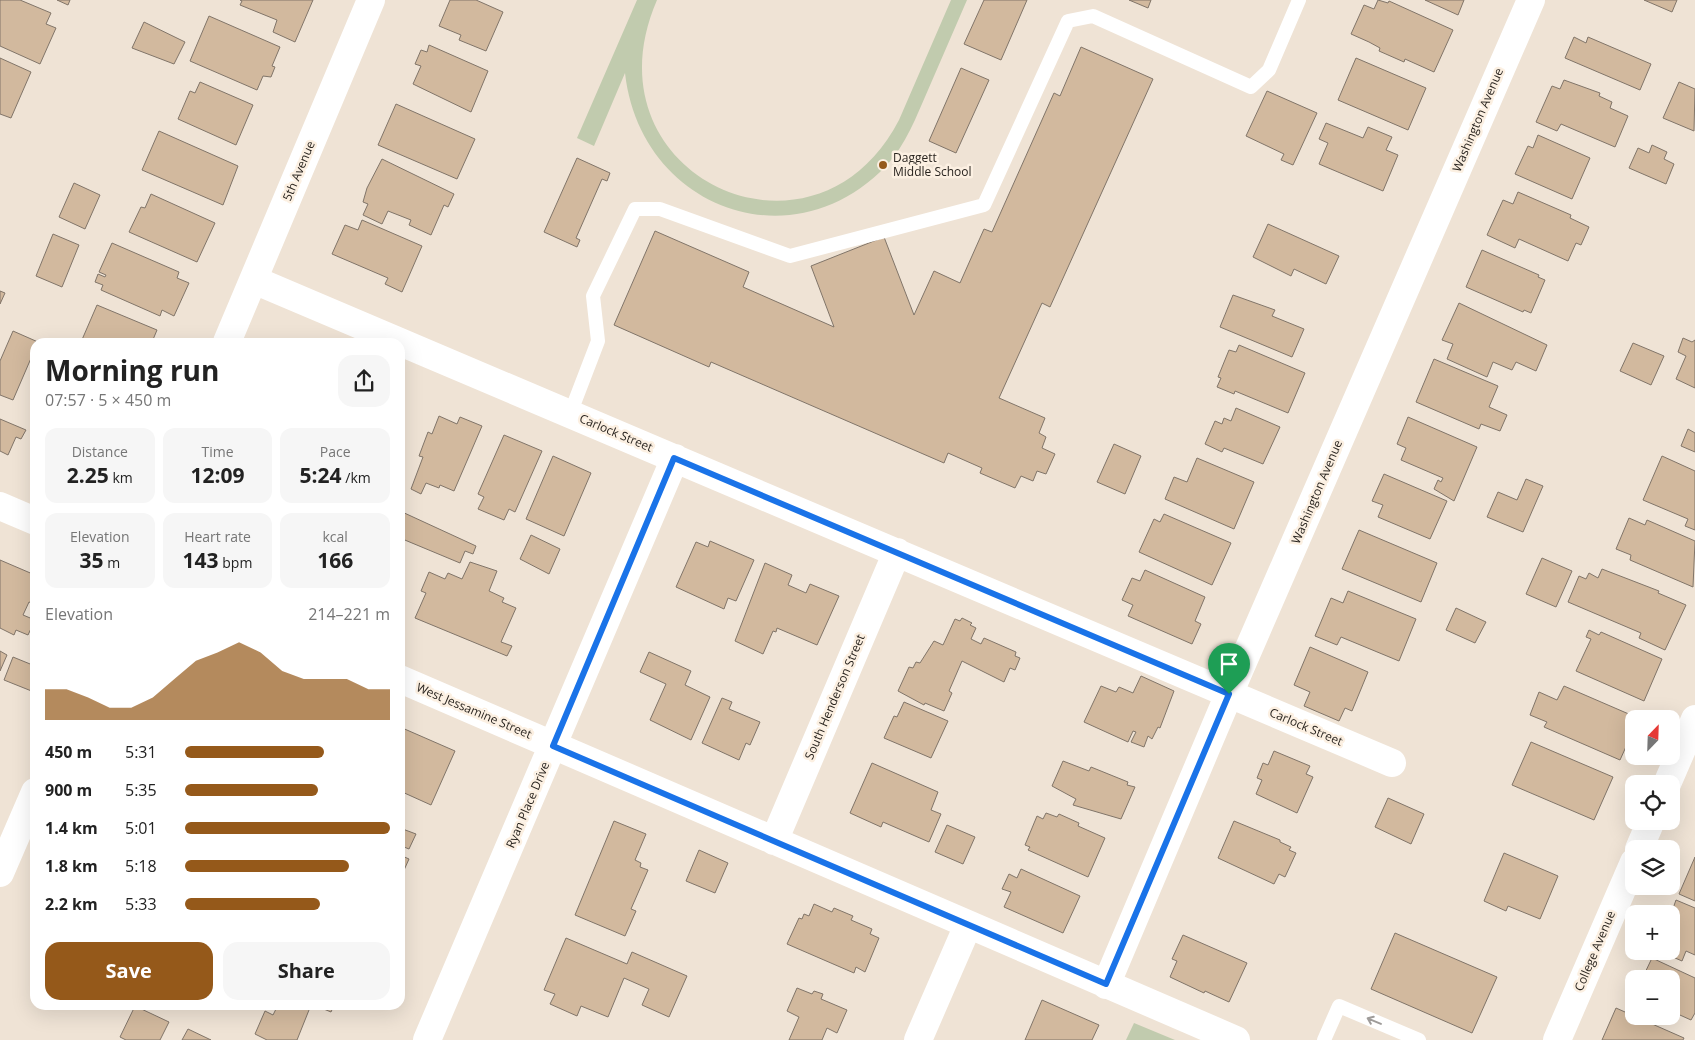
<!DOCTYPE html>
<meta charset="utf-8">
<style>
body{margin:0;font-family:"Open Sans",sans-serif;background:#f6f6f6;color:#222;height:100vh;display:flex;flex-direction:column;font-size:19px;white-space:nowrap}
*{box-sizing:border-box;margin:0}
p{font-size:16px;color:#767676}
.icon{flex:none;width:28px;height:28px;fill:none;stroke:currentColor;stroke-width:2;stroke-linecap:round;stroke-linejoin:round}
.map{position:relative;flex:1;overflow:hidden}
.details{position:absolute;left:30px;top:338px;width:375px;height:672px;display:flex;flex-direction:column;background:#fff;border-radius:15px;box-shadow:0 5px 20px #0002}
.details>*{flex:none}
.needle{width:32px;rotate:23deg}
.buttons{position:absolute;left:1625px;top:710px;display:grid;gap:10px}
.buttons a{display:grid;place-items:center;width:55px;height:55px;border-radius:10px;background:#fff;box-shadow:0 5px 20px #0002;font-size:25px}
.pin{position:absolute;display:grid;place-items:center;width:42px;height:42px;color:#fff;margin:-51px -21px;border-radius:50% 50% 50% 0;rotate:-45deg;box-shadow:0 0 5px #0007}
.pin .icon{rotate:45deg}
.round{display:grid;place-items:center;flex:none;width:52px;height:52px;border-radius:15px;background:#f6f6f6}
.summary{display:flex;align-items:center;justify-content:space-between;height:85px;padding:0 15px}
h1{font-size:28px;font-weight:700;line-height:38px}
.metrics{display:grid;grid-template-columns:repeat(3,1fr);gap:8px;height:85px;padding:5px 15px}
.metrics div{display:grid;align-content:center;border-radius:12px;background:#f6f6f6;text-align:center}
.metrics b{font-size:21px;font-weight:700}
.metrics small{font-size:14px;font-weight:400}
.metrics p{font-size:14px}
.chart{height:140px;padding:10px 15px}
.chart p{display:flex;justify-content:space-between}
.chart svg{width:100%;height:90px;margin-top:5px;fill:#95591a;opacity:.7}
.action{display:flex;gap:10px;margin-top:auto;padding:10px 15px}
.action a{flex:1;height:58px;border-radius:15px;background:#95591a;color:#fff;font-size:20px;font-weight:700;line-height:58px;text-align:center}
.action a+a{background:#f6f6f6;color:#222}
ul{padding:0 15px;list-style:none;font-size:16px}
li{display:grid;grid-template-columns:80px 60px 1fr;align-items:center;height:38px}
li i{height:12px;border-radius:6px;background:#95591a}
.map>svg:first-child{display:block}
.green{fill:#c1cbae}
.building{fill:#d2b99e;stroke:#817569}
.lines{fill:none;stroke-linecap:round;stroke-linejoin:round}
.service{stroke:#fff;stroke-width:14}
.minor{stroke:#fff;stroke-width:28}
.oneway{stroke:#9f9c9a}
.route-casing{stroke:#fff;stroke-width:10}
.route{stroke:#1a73e8;stroke-width:6}
.poi-dot{fill:#95591a;stroke:#fcf0e2;stroke-width:2}
.labels{text-anchor:middle;stroke-width:5;stroke-linejoin:round;paint-order:stroke}
.street-label{font-size:12px;fill:#29241f;stroke:#fcf0e2}
.poi-label{font-size:12px;fill:#29241f;stroke:#fcf0e2;text-anchor:start}
</style>
<div class="map">
<svg width="1695" height="1040" viewBox="0 0 1695 1040">
<rect width="100%" height="100%" fill="#efe3d5"/>
<path class="green" d="M 637,0 L 657,0 C 581,175 814,284 899,120 L 951,0 L 967,0 C 954,30 941,60 928,90 C 916,117 906,145 886,166 C 791,265 640,207 625,73 L 594,146 L 577,138 Z
M 1134,1023 L 1175,1040 L 1126,1040 Z"/>
<path class="building" d="M 0,0 L 20,0 L 51,13 L 46,24 L 56,28 L 40,64 L 0,46 Z
M 57,0 L 70,0 L 68,5 Z
M 240,0 L 313,0 L 295,42 L 273,32 L 277,20 L 240,5 L 242,1 Z
M 450,0 L 476,0 L 503,12 L 486,51 L 459,40 L 461,35 L 439,26 Z
M 984,0 L 1027,0 L 1001,60 L 964,44 Z
M 1129,0 L 1151,0 L 1148,8 Z
M 1378,0 L 1388,3 L 1389,1 L 1453,30 L 1434,72 L 1405,59 L 1404,62 L 1379,51 L 1380,48 L 1369,42 L 1351,34 L 1364,5 L 1374,9 Z
M 1425,0 L 1464,0 L 1458,15 Z
M 1644,0 L 1677,0 L 1672,12 Z
M 209,16 L 280,47 L 272,66 L 275,67 L 271,77 L 263,76 L 257,90 L 190,61 Z
M 144,22 L 185,42 L 174,64 L 132,48 Z
M 1574,37 L 1586,43 L 1588,37 L 1651,64 L 1640,90 L 1565,58 Z
M 429,45 L 488,71 L 471,112 L 413,84 L 421,66 L 415,64 L 421,50 L 427,52 Z
M 1081,47 L 1153,79 L 1050,307 L 1042,303 L 999,398 L 1045,418 L 1039,433 L 1046,437 L 1042,448 L 1055,454 L 1046,474 L 1037,471 L 1033,481 L 1021,476 L 1015,488 L 980,473 L 982,468 L 948,453 L 944,463 L 711,362 L 709,367 L 614,325 L 655,231 L 749,272 L 743,287 L 834,327 L 811,266 L 884,237 L 914,315 L 934,271 L 960,283 L 984,229 L 992,232 L 1054,93 L 1060,96 Z
M 0,58 L 31,72 L 11,118 L 0,114 Z
M 1356,58 L 1426,88 L 1408,130 L 1338,100 Z
M 961,68 L 989,80 L 956,153 L 929,141 Z
M 1564,80 L 1600,93 L 1599,96 L 1612,102 L 1610,108 L 1628,116 L 1615,147 L 1561,124 L 1557,131 L 1536,122 L 1552,86 L 1560,89 Z
M 200,82 L 253,105 L 236,145 L 178,119 L 190,91 L 195,93 Z
M 1679,82 L 1695,89 L 1694,131 L 1663,118 Z
M 1267,91 L 1317,113 L 1293,165 L 1281,160 L 1284,154 L 1246,136 Z
M 396,104 L 475,139 L 457,179 L 378,145 Z
M 1326,123 L 1363,138 L 1368,127 L 1392,137 L 1386,150 L 1398,155 L 1383,191 L 1319,164 L 1328,143 L 1319,139 Z
M 159,131 L 238,166 L 223,205 L 142,170 Z
M 1538,135 L 1590,158 L 1572,199 L 1515,174 L 1528,146 L 1533,148 Z
M 1652,145 L 1667,152 L 1664,159 L 1674,164 L 1666,184 L 1629,168 L 1638,148 L 1649,153 Z
M 577,158 L 610,173 L 607,181 L 602,179 L 576,238 L 580,240 L 577,247 L 544,232 Z
M 382,159 L 454,194 L 448,207 L 444,205 L 431,235 L 409,225 L 411,220 L 388,211 L 382,224 L 363,215 L 368,204 L 363,202 L 367,188 Z
M 74,183 L 100,195 L 85,229 L 59,217 Z
M 1518,192 L 1571,215 L 1570,218 L 1589,227 L 1581,245 L 1576,243 L 1568,261 L 1519,239 L 1515,248 L 1487,235 L 1503,200 L 1513,204 Z
M 151,194 L 215,223 L 197,262 L 129,232 L 141,207 L 145,208 Z
M 362,220 L 422,246 L 402,292 L 385,284 L 388,278 L 332,254 L 345,225 L 358,230 Z
M 1268,224 L 1339,256 L 1326,284 L 1294,269 L 1291,276 L 1253,257 Z
M 53,234 L 79,245 L 62,287 L 36,276 Z
M 112,243 L 179,272 L 177,278 L 189,283 L 174,316 L 162,310 L 160,316 L 101,290 L 103,285 L 95,282 L 98,274 L 105,277 L 106,275 L 99,272 Z
M 1482,250 L 1539,275 L 1538,277 L 1545,280 L 1531,313 L 1524,310 L 1523,312 L 1466,287 Z
M 0,291 L 5,293 L 0,304 Z
M 1233,295 L 1275,310 L 1272,316 L 1304,329 L 1292,357 L 1220,327 Z
M 1459,303 L 1547,345 L 1536,371 L 1516,362 L 1512,370 L 1493,362 L 1487,377 L 1447,359 L 1453,344 L 1442,340 Z
M 97,305 L 157,330 L 152,342 L 81,342 Z
M 13,331 L 38,342 L 35,342 L 35,349 L 13,400 L 0,395 L 0,361 Z
M 1683,338 L 1692,342 L 1695,340 L 1695,388 L 1676,379 L 1686,356 L 1678,352 Z
M 1633,343 L 1664,356 L 1651,385 L 1620,371 Z
M 1239,345 L 1305,373 L 1288,413 L 1235,391 L 1234,394 L 1217,387 L 1221,378 L 1218,377 L 1229,350 L 1236,352 Z
M 1434,359 L 1498,386 L 1489,407 L 1507,415 L 1500,431 L 1481,424 L 1479,429 L 1416,402 Z
M 1236,408 L 1280,427 L 1263,464 L 1224,448 L 1222,452 L 1205,444 L 1215,421 L 1222,424 L 1224,418 L 1231,421 Z
M 439,416 L 457,424 L 460,417 L 482,426 L 454,491 L 440,485 L 439,488 L 426,483 L 421,494 L 411,489 L 423,457 L 419,456 L 428,432 L 432,434 Z
M 1408,417 L 1477,447 L 1454,501 L 1434,489 L 1438,480 L 1441,482 L 1443,478 L 1401,460 L 1406,448 L 1397,444 Z
M 0,419 L 26,430 L 21,439 L 16,437 L 8,455 L 0,451 Z
M 1688,429 L 1695,433 L 1695,452 L 1681,446 Z
M 504,435 L 542,451 L 515,512 L 509,509 L 504,520 L 478,509 L 484,497 L 478,494 Z
M 1114,444 L 1141,456 L 1125,494 L 1097,482 Z
M 553,456 L 591,473 L 564,536 L 526,519 Z
M 1662,456 L 1695,471 L 1695,530 L 1685,526 L 1688,519 L 1643,500 Z
M 1197,458 L 1254,482 L 1234,529 L 1165,499 L 1174,477 L 1187,482 Z
M 1384,474 L 1447,501 L 1430,539 L 1378,517 L 1383,505 L 1372,501 Z
M 1526,479 L 1543,486 L 1523,532 L 1487,517 L 1498,492 L 1517,500 Z
M 400,511 L 476,546 L 473,554 L 465,551 L 460,563 L 400,538 Z
M 1164,514 L 1231,543 L 1212,585 L 1139,552 L 1154,519 L 1160,522 Z
M 1629,518 L 1645,525 L 1647,520 L 1695,541 L 1693,587 L 1630,560 L 1631,555 L 1616,549 Z
M 1359,530 L 1437,563 L 1421,602 L 1342,569 Z
M 531,535 L 560,549 L 549,574 L 520,559 Z
M 710,541 L 754,560 L 736,601 L 728,598 L 724,609 L 676,587 L 696,542 L 708,547 Z
M 1542,558 L 1572,571 L 1556,607 L 1526,594 Z
M 0,560 L 35,575 L 35,604 L 29,602 L 23,615 L 35,620 L 28,635 L 16,630 L 14,635 L 0,628 Z
M 470,562 L 497,571 L 489,591 L 504,598 L 502,602 L 516,608 L 501,642 L 512,646 L 507,656 L 415,618 L 426,593 L 421,591 L 429,572 L 445,579 L 448,573 L 462,579 Z
M 765,563 L 792,575 L 788,585 L 806,593 L 810,584 L 839,596 L 817,645 L 777,628 L 776,632 L 773,631 L 763,654 L 735,641 Z
M 1602,569 L 1659,591 L 1658,593 L 1686,605 L 1665,650 L 1639,638 L 1641,633 L 1568,602 L 1579,576 L 1586,579 L 1589,573 L 1598,578 Z
M 1145,570 L 1205,597 L 1195,621 L 1201,624 L 1192,644 L 1128,616 L 1133,605 L 1122,600 L 1132,578 L 1140,581 Z
M 1348,591 L 1416,619 L 1399,661 L 1341,637 L 1337,645 L 1315,636 L 1331,598 L 1343,603 Z
M 1456,608 L 1486,622 L 1475,643 L 1446,630 Z
M 962,618 L 972,623 L 970,625 L 976,628 L 971,639 L 981,644 L 984,638 L 1016,652 L 1015,656 L 1020,658 L 1015,670 L 1010,668 L 1004,682 L 962,661 L 949,691 L 952,693 L 944,711 L 925,703 L 924,705 L 898,691 L 909,667 L 913,668 L 916,662 L 920,663 L 934,641 L 943,645 L 955,619 L 960,621 Z
M 1589,630 L 1599,635 L 1601,632 L 1662,659 L 1644,701 L 1576,671 L 1591,639 L 1586,637 Z
M 1310,647 L 1368,672 L 1352,711 L 1345,708 L 1339,721 L 1304,706 L 1310,692 L 1294,685 Z
M 0,651 L 7,655 L 0,671 Z
M 649,652 L 691,671 L 685,685 L 710,697 L 691,740 L 650,720 L 666,684 L 640,672 Z
M 13,657 L 35,666 L 34,692 L 4,680 Z
M 1141,676 L 1174,691 L 1160,728 L 1158,727 L 1152,739 L 1148,736 L 1144,747 L 1131,742 L 1136,732 L 1133,731 L 1128,742 L 1084,722 L 1101,686 L 1116,692 L 1119,687 L 1133,693 Z
M 1564,686 L 1638,718 L 1634,719 L 1634,729 L 1620,760 L 1544,727 L 1547,722 L 1530,715 L 1539,692 L 1557,700 Z
M 722,698 L 732,702 L 729,709 L 760,722 L 750,745 L 746,743 L 739,760 L 702,743 Z
M 904,702 L 948,721 L 931,758 L 884,738 L 894,716 L 897,717 Z
M 400,727 L 455,751 L 431,805 L 400,791 Z
M 1531,742 L 1613,777 L 1594,820 L 1512,785 Z
M 1274,751 L 1310,766 L 1306,774 L 1313,777 L 1297,813 L 1256,794 L 1262,780 L 1257,778 L 1263,763 L 1268,765 Z
M 1063,761 L 1089,771 L 1091,767 L 1128,782 L 1127,785 L 1135,787 L 1121,819 L 1073,805 L 1076,799 L 1052,786 Z
M 872,763 L 938,792 L 931,810 L 941,814 L 929,842 L 883,822 L 881,827 L 850,813 Z
M 1388,798 L 1424,814 L 1411,844 L 1375,827 Z
M 1046,813 L 1057,817 L 1059,814 L 1079,823 L 1078,826 L 1105,838 L 1088,877 L 1028,850 L 1030,847 L 1025,845 L 1037,816 L 1043,819 Z
M 614,821 L 646,834 L 635,860 L 641,863 L 640,867 L 648,870 L 631,909 L 636,911 L 625,936 L 575,915 Z
M 1234,821 L 1280,840 L 1280,842 L 1291,847 L 1289,850 L 1296,853 L 1285,877 L 1279,874 L 1274,884 L 1218,858 Z
M 947,825 L 975,837 L 963,864 L 935,852 Z
M 400,828 L 416,834 L 409,849 L 404,847 L 400,855 L 409,859 L 400,879 Z
M 699,850 L 728,863 L 715,893 L 686,881 Z
M 1504,853 L 1558,876 L 1540,919 L 1508,906 L 1506,911 L 1484,901 Z
M 1695,857 L 1695,901 L 1679,894 Z
M 1021,869 L 1080,896 L 1063,933 L 1004,907 L 1011,892 L 1002,889 L 1009,874 L 1017,878 Z
M 1676,900 L 1695,908 L 1695,955 L 1686,951 L 1682,961 L 1659,951 L 1671,951 L 1671,914 Z
M 814,904 L 832,912 L 834,908 L 853,916 L 851,920 L 872,929 L 870,934 L 879,938 L 865,972 L 856,967 L 854,973 L 787,944 L 799,918 L 802,919 L 804,914 L 809,916 Z
M 1395,933 L 1497,977 L 1472,1033 L 1371,989 Z
M 1183,935 L 1247,963 L 1229,1002 L 1205,991 L 1204,993 L 1170,977 L 1177,961 L 1172,959 Z
M 566,938 L 627,964 L 632,952 L 687,976 L 669,1017 L 642,1005 L 649,989 L 624,978 L 608,1017 L 581,1006 L 577,1016 L 550,1004 L 555,994 L 544,990 Z
M 1652,958 L 1695,978 L 1695,1013 L 1691,1020 L 1671,1011 L 1671,979 L 1642,979 Z
M 797,988 L 812,994 L 814,991 L 823,994 L 821,999 L 847,1010 L 837,1033 L 827,1028 L 822,1040 L 789,1040 L 799,1017 L 787,1011 Z
M 1042,1000 L 1099,1025 L 1092,1040 L 1025,1040 Z
M 278,1005 L 311,1005 L 297,1040 L 267,1040 L 255,1034 L 265,1011 L 273,1015 Z
M 314,1005 L 334,1005 L 331,1012 Z
M 135,1006 L 169,1022 L 160,1040 L 126,1040 L 120,1037 Z
M 1616,1008 L 1634,1016 L 1684,1038 L 1683,1040 L 1602,1040 Z
M 188,1029 L 211,1040 L 182,1040 Z"/>
<g class="lines">
<path class="service" d="M 570,414 L 598,341 L 593,296 L 635,209 L 660,209 L 790,256 L 984,205 L 1068,21 L 1093,16 L 1251,87 L 1269,70 L 1299,0
M 1324,1040 L 1339,1006 L 1419,1040"/>
<path class="minor" d="M 254,280 L 1392,763
M 227,342 L 371,0
M 0,506 L 35,521
M 400,679 L 1236,1040
M 1667,784 L 1695,719
M 774,841 L 897,552
M 1639,849 L 1651,821
M 0,873 L 35,792
M 1106,985 L 1229,694 L 1531,0
M 427,1040 L 675,458
M 918,1040 L 968,925
M 1557,1040 L 1634,862"/>
</g>
<defs><path id="oneway-shaft" d="M-6 0H5M1.5-3L5.5 0L1.5 3" fill="none" stroke-width="1.6" stroke-linecap="round" stroke-linejoin="round" transform="scale(1.25)"/></defs>
<use class="oneway" href="#oneway-shaft" transform="translate(1374 1021) rotate(-157)"/>
<g class="lines">
<defs>
<path id="route" d="M 674,458 L 1229,694 L 1106,984 L 553,746 Z"/>
</defs>
<use href="#route" class="route-casing"/>
<use href="#route" class="route"/>
</g>
<circle class="poi-dot" cx="883" cy="165" r="5"/>
<g class="labels">
<g class="street-label">
<text transform="translate(1478 120) rotate(-67)" y="4">Washington Avenue</text>
<text transform="translate(299 171) rotate(-67)" y="4">5th Avenue</text>
<text transform="translate(616 433) rotate(23)" y="4">Carlock Street</text>
<text transform="translate(1317 492) rotate(-67)" y="4">Washington Avenue</text>
<text transform="translate(835 697) rotate(-67)" y="4">South Henderson Street</text>
<text transform="translate(474 711) rotate(23)" y="4">West Jessamine Street</text>
<text transform="translate(1306 727) rotate(23)" y="4">Carlock Street</text>
<text transform="translate(528 805) rotate(-67)" y="4">Ryan Place Drive</text>
<text transform="translate(1595 951) rotate(-67)" y="4">College Avenue</text>
</g>
<g class="poi-label">
<text x="893" y="162">Daggett<tspan x="893" dy="14">Middle School</tspan></text>
</g>
</g>
</svg>
<div class="buttons">
<a><svg class="needle" viewBox="-14 -14 28 28"><path d="M0-13l5 13h-10z" fill="#e53935"/><path d="M0 13l5-13h-10z" fill="#767676"/></svg></a>
<a><svg class="icon" aria-label="locate" viewBox="0 0 24 24"><circle cx="12" cy="12" r="6"/><path d="M12 2v4M12 18v4M2 12h4M18 12h4"/></svg></a>
<a><svg class="icon" aria-label="layers" viewBox="0 0 24 24"><path d="M12 4l9 5-9 5-9-5zM3 14l9 5 9-5"/></svg></a>
<a>+</a>
<a>−</a>
</div>
<div class="pin" style="left:1229px;top:694px;background:#1e9e55"><svg class="icon" aria-label="arrive" viewBox="0 0 24 24"><path d="M6 21V4h12l-3 4 3 4H6"/></svg></div>
<section class="details">
<div class="summary"><div><h1>Morning run</h1><p>07:57 · 5 × 450 m</p></div><a class="round"><svg class="icon" aria-label="share" viewBox="0 0 24 24"><path d="M12 15V3M7 8l5-5 5 5M5 13v7h14v-7"/></svg></a></div>
<div class="metrics">
<div><p>Distance</p><b>2.25<small> km</small></b></div>
<div><p>Time</p><b>12:09</b></div>
<div><p>Pace</p><b>5:24<small> /km</small></b></div>
</div>
<div class="metrics">
<div><p>Elevation</p><b>35<small> m</small></b></div>
<div><p>Heart rate</p><b>143<small> bpm</small></b></div>
<div><p>kcal</p><b>166</b></div>
</div>
<div class="chart"><p><span>Elevation</span>214–221 m</p>
<svg viewBox="0 0 160 44" preserveAspectRatio="none"><path d="M0 44V29L10 29L20 33L30 38L40 38L50 33L60 24L70 15L80 11L90 6L100 11L110 20L120 24L130 24L140 24L150 29L160 29V44z"/></svg>
</div>
<ul>
<li><b>450 m</b>5:31<i style="width:68%"></i></li>
<li><b>900 m</b>5:35<i style="width:65%"></i></li>
<li><b>1.4 km</b>5:01<i style="width:100%"></i></li>
<li><b>1.8 km</b>5:18<i style="width:80%"></i></li>
<li><b>2.2 km</b>5:33<i style="width:66%"></i></li>
</ul>
<div class="action"><a>Save</a><a>Share</a></div>
</section>
</div>
